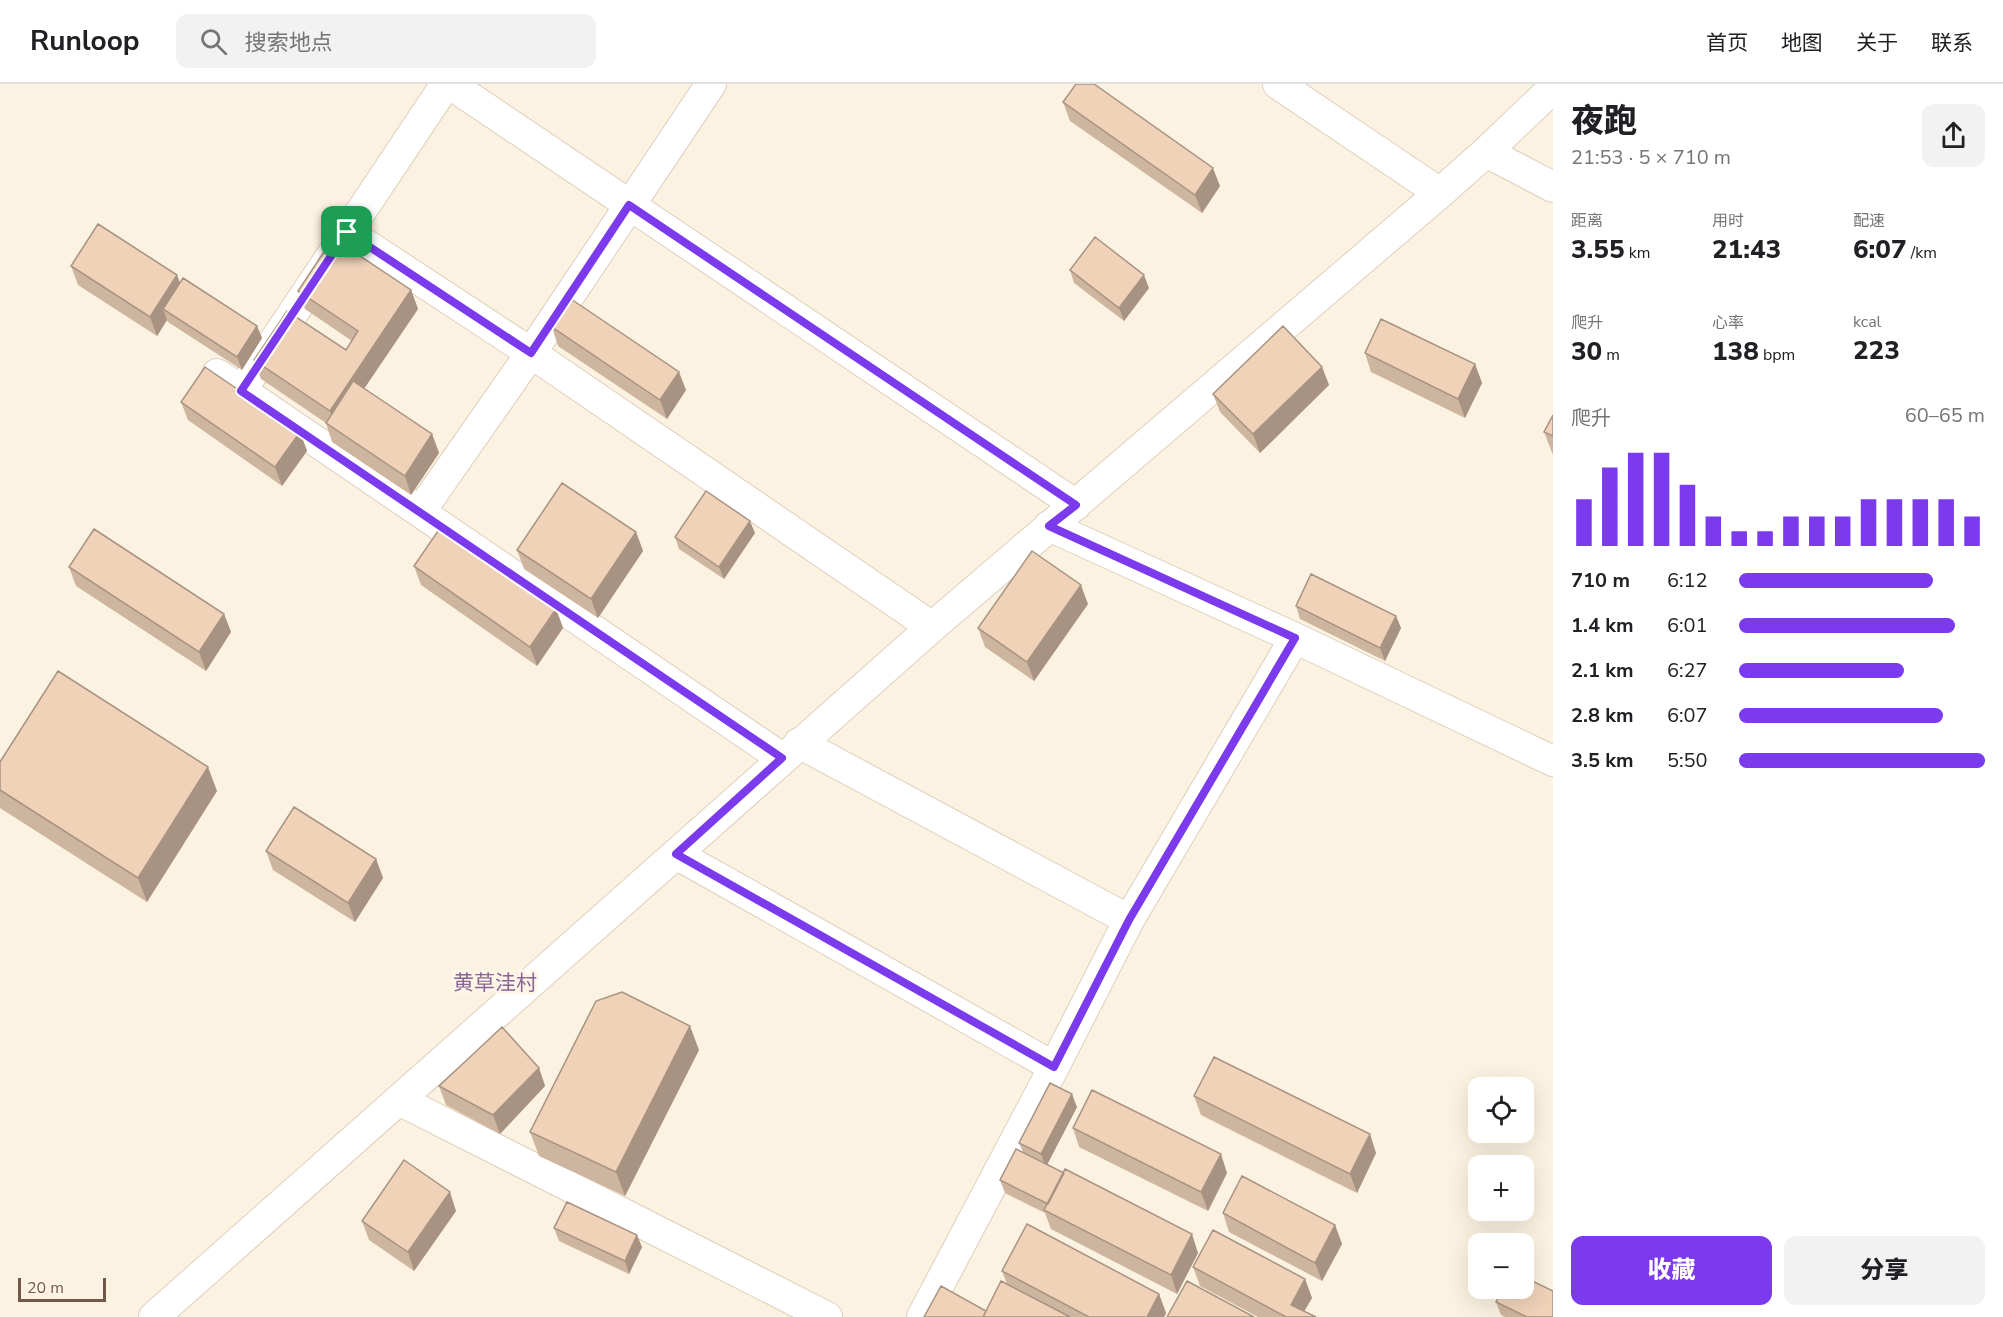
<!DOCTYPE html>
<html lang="zh">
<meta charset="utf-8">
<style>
body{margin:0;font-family:"Nunito Sans","Noto Sans SC",sans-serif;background:#f2f2f2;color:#202124;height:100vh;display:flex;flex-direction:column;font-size:22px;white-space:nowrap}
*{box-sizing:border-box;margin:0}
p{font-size:20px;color:#757577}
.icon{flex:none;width:33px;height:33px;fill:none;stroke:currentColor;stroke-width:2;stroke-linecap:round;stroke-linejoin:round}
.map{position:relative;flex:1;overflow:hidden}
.side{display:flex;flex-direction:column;background:#fff;width:450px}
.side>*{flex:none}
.buttons{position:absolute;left:1468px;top:993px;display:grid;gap:12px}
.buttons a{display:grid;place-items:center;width:66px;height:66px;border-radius:12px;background:#fff;box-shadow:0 6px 24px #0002;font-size:30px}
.scale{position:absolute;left:18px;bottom:15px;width:88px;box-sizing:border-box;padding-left:6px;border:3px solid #715949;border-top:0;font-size:16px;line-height:21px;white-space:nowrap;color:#715949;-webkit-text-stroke:4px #fff6e7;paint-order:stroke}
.pin{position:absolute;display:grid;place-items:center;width:51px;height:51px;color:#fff;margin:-26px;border-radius:12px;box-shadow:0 3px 9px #0006}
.round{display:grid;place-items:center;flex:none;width:63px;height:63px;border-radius:12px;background:#f2f2f2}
.headline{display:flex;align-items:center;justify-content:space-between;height:102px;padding:0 18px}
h1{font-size:33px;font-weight:800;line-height:45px}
.stats{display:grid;grid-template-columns:repeat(3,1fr);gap:9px;height:102px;padding:6px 18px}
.stats div{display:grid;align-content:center}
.stats b{font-size:26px;font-weight:800}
.stats small{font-size:16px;font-weight:400}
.stats p{font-size:16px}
.chart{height:168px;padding:12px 18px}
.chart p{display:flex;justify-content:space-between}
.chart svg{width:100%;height:108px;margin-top:6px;stroke:#7c3aed;stroke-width:6}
.cta{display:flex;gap:12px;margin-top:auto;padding:12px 18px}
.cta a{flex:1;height:69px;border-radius:12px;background:#7c3aed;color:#fff;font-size:24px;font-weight:800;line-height:69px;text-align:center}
.cta a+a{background:#f2f2f2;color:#202124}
ul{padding:0 18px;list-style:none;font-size:20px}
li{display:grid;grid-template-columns:96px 72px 1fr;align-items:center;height:45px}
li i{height:15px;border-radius:8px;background:#7c3aed}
header{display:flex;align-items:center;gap:36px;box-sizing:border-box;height:84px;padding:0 30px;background:#fff;border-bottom:2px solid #e0e0e0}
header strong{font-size:28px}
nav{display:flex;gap:33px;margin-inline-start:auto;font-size:21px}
.search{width:420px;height:54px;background:#f2f2f2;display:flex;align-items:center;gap:15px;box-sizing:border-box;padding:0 21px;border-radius:12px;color:#757577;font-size:22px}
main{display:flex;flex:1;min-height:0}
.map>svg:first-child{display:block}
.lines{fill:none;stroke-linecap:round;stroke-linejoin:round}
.street-casing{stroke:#dfcfbd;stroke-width:32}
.street{stroke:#fff;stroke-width:30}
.wall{fill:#ceb59f}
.shaded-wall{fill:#a89382}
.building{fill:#f0d2b9;stroke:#a89382;stroke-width:1.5}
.route-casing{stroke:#fff;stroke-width:12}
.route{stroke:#7c3aed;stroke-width:8}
.labels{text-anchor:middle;stroke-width:6;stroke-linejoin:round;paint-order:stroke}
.quarter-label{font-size:21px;fill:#876495;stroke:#fff6e7}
</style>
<header>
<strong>Runloop</strong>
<div class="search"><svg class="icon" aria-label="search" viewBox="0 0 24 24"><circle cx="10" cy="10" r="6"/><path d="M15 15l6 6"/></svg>搜索地点</div>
<nav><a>首页</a><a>地图</a><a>关于</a><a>联系</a></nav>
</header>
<main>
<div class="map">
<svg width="1553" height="1233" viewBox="0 0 1553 1233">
<rect width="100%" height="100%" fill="#fbf2e1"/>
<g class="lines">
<defs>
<path id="street" d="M 450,0 L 1076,421
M 1278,0 L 1440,109
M 1486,68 L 1553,103
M 347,148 L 531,269 L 932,543
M 217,290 L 782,674
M 241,307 L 446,0
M 420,428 L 531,269 L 711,0
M 1049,442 L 1295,554 L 1553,677
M 799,659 L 1129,836
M 676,770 L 1054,983
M 399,1016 L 827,1233
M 154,1233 L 932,543 L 1440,109 L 1486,68 L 1553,4
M 922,1233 L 1054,983 L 1129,836 L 1295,554"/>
</defs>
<use href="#street" class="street-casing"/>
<use href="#street" class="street"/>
</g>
<path class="wall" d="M 1063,18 L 1220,102 L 1202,129 L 1070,37 Z
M 71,182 L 177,191 L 180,199 L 257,242 L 262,254 L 242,286 L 168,238 L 167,236 L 157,252 L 78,201 Z
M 1070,186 L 1149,204 L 1124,237 L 1074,199 Z
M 411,206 L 418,225 L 364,305 L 432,350 L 439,369 L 411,411 L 332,358 L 326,339 L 261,295 L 254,276 L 346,266 L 352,257 L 305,225 L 298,207 Z
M 552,243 L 686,306 L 667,335 L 558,262 Z
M 1365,269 L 1475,280 L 1482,299 L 1465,334 L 1371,288 Z
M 1322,283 L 1329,301 L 1260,369 L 1220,328 L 1213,310 Z
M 181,318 L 300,348 L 307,367 L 282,402 L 188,336 Z
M 1553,331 L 1553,371 L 1544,348 Z
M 636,448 L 643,467 L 598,534 L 524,485 L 517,466 Z
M 755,449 L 724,495 L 679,465 L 675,453 Z
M 414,482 L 556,525 L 563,544 L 537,582 L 421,501 Z
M 69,483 L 224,530 L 231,548 L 206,587 L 76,502 Z
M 1088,520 L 1034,597 L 985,563 L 978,544 Z
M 1296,522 L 1396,532 L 1401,544 L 1385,577 L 1300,535 Z
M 0,678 L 217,707 L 147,818 L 0,724 Z
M 266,767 L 376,775 L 383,794 L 355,838 L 273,786 Z
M 699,966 L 625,1112 L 539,1072 L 530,1048 Z
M 539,984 L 545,1002 L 500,1050 L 446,1021 L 439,1002 Z
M 1194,1012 L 1376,1069 L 1357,1109 L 1201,1031 Z
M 1077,1023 L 1047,1080 L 1198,1169 L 1177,1210 L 1051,1145 L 1045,1129 L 1005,1109 L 1000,1096 L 1023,1068 L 1019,1059 Z
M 1073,1044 L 1227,1089 L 1208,1127 L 1079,1063 Z
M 456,1127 L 414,1187 L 369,1156 L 362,1137 Z
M 1223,1129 L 1335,1141 L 1342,1160 L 1322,1197 L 1229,1148 Z
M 554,1144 L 642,1163 L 629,1190 L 559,1157 Z
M 1193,1183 L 1305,1195 L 1312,1214 L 1304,1227 L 1316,1233 L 1258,1233 L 1200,1202 Z
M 1002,1187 L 1159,1210 L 1166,1229 L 1164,1233 L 924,1233 L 986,1227 L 1007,1200 Z
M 1496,1218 L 1553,1233 L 1505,1233 L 1501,1231 Z"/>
<path class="shaded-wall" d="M 1213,84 L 1220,102 L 1202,129 L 1195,111 Z
M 177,191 L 184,210 L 163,225 L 167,236 L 157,252 L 150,233 Z
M 1144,191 L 1149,204 L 1124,237 L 1119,224 Z
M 411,206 L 418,225 L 336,346 L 330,327 Z
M 257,242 L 262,254 L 242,286 L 237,273 Z
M 1475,280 L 1482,299 L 1465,334 L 1458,315 Z
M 1322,283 L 1329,301 L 1260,369 L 1253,350 Z
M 679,288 L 686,306 L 667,335 L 660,316 Z
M 300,348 L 307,367 L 282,402 L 275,383 Z
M 432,350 L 439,369 L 411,411 L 405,392 Z
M 750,437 L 755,449 L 724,495 L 719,483 Z
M 636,448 L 643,467 L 598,534 L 591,515 Z
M 1081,501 L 1088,520 L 1034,597 L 1027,578 Z
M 556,525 L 563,544 L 537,582 L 530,563 Z
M 224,530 L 231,548 L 206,587 L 199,568 Z
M 1396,532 L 1401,544 L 1385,577 L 1380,564 Z
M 208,683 L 217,707 L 147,818 L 138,794 Z
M 376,775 L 383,794 L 355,838 L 348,819 Z
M 690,942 L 699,966 L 625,1112 L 616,1088 Z
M 539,984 L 545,1002 L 500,1050 L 493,1031 Z
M 1072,1010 L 1077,1023 L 1046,1083 L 1041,1070 Z
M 1370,1050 L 1376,1069 L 1357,1109 L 1350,1090 Z
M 1221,1070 L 1227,1089 L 1208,1127 L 1201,1108 Z
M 450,1108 L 456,1127 L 414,1187 L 408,1168 Z
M 1335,1141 L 1342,1160 L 1322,1197 L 1315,1179 Z
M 1192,1150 L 1198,1169 L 1177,1210 L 1171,1191 Z
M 637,1151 L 642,1163 L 629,1190 L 625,1177 Z
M 1305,1195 L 1312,1214 L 1301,1233 L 1291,1221 Z
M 1159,1210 L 1166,1229 L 1164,1233 L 1147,1233 Z"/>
<path class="building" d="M 1076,0 L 1094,0 L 1213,84 L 1195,111 L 1063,18 Z
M 98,140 L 177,191 L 150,233 L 71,182 Z
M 1095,153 L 1144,191 L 1119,224 L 1070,186 Z
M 333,154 L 411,206 L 330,327 L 254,276 L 287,227 L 346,266 L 358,247 L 298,207 Z
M 183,194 L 257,242 L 237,273 L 163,225 Z
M 571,215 L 679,288 L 660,316 L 552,243 Z
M 1381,235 L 1475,280 L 1458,315 L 1365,269 Z
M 1283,242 L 1322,283 L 1253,350 L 1213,310 Z
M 205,283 L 300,348 L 275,383 L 181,318 Z
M 353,297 L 432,350 L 405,392 L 326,339 Z
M 1553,331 L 1553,352 L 1544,348 Z
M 562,399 L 636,448 L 591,515 L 517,466 Z
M 706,407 L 750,437 L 719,483 L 675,453 Z
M 440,444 L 556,525 L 530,563 L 414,482 Z
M 94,445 L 224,530 L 199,568 L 69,483 Z
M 1032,467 L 1081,501 L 1027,578 L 978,544 Z
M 1311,490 L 1396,532 L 1380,564 L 1296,522 Z
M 58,587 L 208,683 L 138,794 L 0,706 L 0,678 Z
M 294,723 L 376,775 L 348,819 L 266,767 Z
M 622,908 L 690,942 L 616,1088 L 530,1048 L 596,917 Z
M 502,943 L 539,984 L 493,1031 L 439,1002 Z
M 1214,973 L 1370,1050 L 1350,1090 L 1194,1012 Z
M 1050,999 L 1072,1010 L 1041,1070 L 1019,1059 Z
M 1092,1006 L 1221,1070 L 1201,1108 L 1073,1044 Z
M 1016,1065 L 1064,1089 L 1048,1120 L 1000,1096 Z
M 404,1076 L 450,1108 L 408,1168 L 362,1137 Z
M 1065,1085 L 1192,1150 L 1171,1191 L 1044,1126 Z
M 1242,1092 L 1335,1141 L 1315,1179 L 1223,1129 Z
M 567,1118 L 637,1151 L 625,1177 L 554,1144 Z
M 1027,1140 L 1159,1210 L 1147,1233 L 1089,1233 L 1002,1187 Z
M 1213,1146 L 1305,1195 L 1291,1221 L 1316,1233 L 1286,1233 L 1193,1183 Z
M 1524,1193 L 1553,1207 L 1553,1233 L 1527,1233 L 1496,1218 L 1503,1204 L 1524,1204 Z
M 1001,1197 L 1070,1233 L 983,1233 Z
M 1187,1197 L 1254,1233 L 1167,1233 Z
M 941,1202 L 986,1227 L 983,1233 L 924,1233 Z"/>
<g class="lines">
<defs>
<path id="route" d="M 629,121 L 1076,421 L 1049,442 L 1295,554 L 1129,836 L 1054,983 L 676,770 L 782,674 L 241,307 L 347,148 L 531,269 Z"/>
</defs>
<use href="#route" class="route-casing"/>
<use href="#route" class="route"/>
</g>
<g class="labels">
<g class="quarter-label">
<text x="495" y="906">黄草洼村</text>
</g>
</g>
</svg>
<div class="buttons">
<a><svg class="icon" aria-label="locate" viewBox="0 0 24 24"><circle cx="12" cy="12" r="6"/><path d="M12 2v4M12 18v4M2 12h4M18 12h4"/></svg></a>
<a>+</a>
<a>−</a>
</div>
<div class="scale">20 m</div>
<div class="pin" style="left:347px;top:148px;background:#1e9e55"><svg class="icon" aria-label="arrive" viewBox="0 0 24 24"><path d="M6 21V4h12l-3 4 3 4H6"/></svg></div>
</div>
<section class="side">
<div class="headline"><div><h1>夜跑</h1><p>21:53 · 5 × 710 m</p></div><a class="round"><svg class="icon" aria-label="share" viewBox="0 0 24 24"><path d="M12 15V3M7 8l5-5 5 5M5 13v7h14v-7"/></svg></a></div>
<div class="stats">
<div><p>距离</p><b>3.55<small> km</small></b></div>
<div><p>用时</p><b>21:43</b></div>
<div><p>配速</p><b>6:07<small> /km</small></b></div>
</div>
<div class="stats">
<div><p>爬升</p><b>30<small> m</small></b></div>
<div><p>心率</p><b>138<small> bpm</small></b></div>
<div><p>kcal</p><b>223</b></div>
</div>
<div class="chart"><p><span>爬升</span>60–65 m</p>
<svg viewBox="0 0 160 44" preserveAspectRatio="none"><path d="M5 44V25M15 44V12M25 44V6M35 44V6M45 44V19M55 44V32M65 44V38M75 44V38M85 44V32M95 44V32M105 44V32M115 44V25M125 44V25M135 44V25M145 44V25M155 44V32"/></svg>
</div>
<ul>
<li><b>710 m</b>6:12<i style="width:79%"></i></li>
<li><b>1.4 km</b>6:01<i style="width:88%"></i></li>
<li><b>2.1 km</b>6:27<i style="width:67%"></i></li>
<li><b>2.8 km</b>6:07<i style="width:83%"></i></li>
<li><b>3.5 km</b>5:50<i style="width:100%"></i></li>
</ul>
<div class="cta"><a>收藏</a><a>分享</a></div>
</section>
</main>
